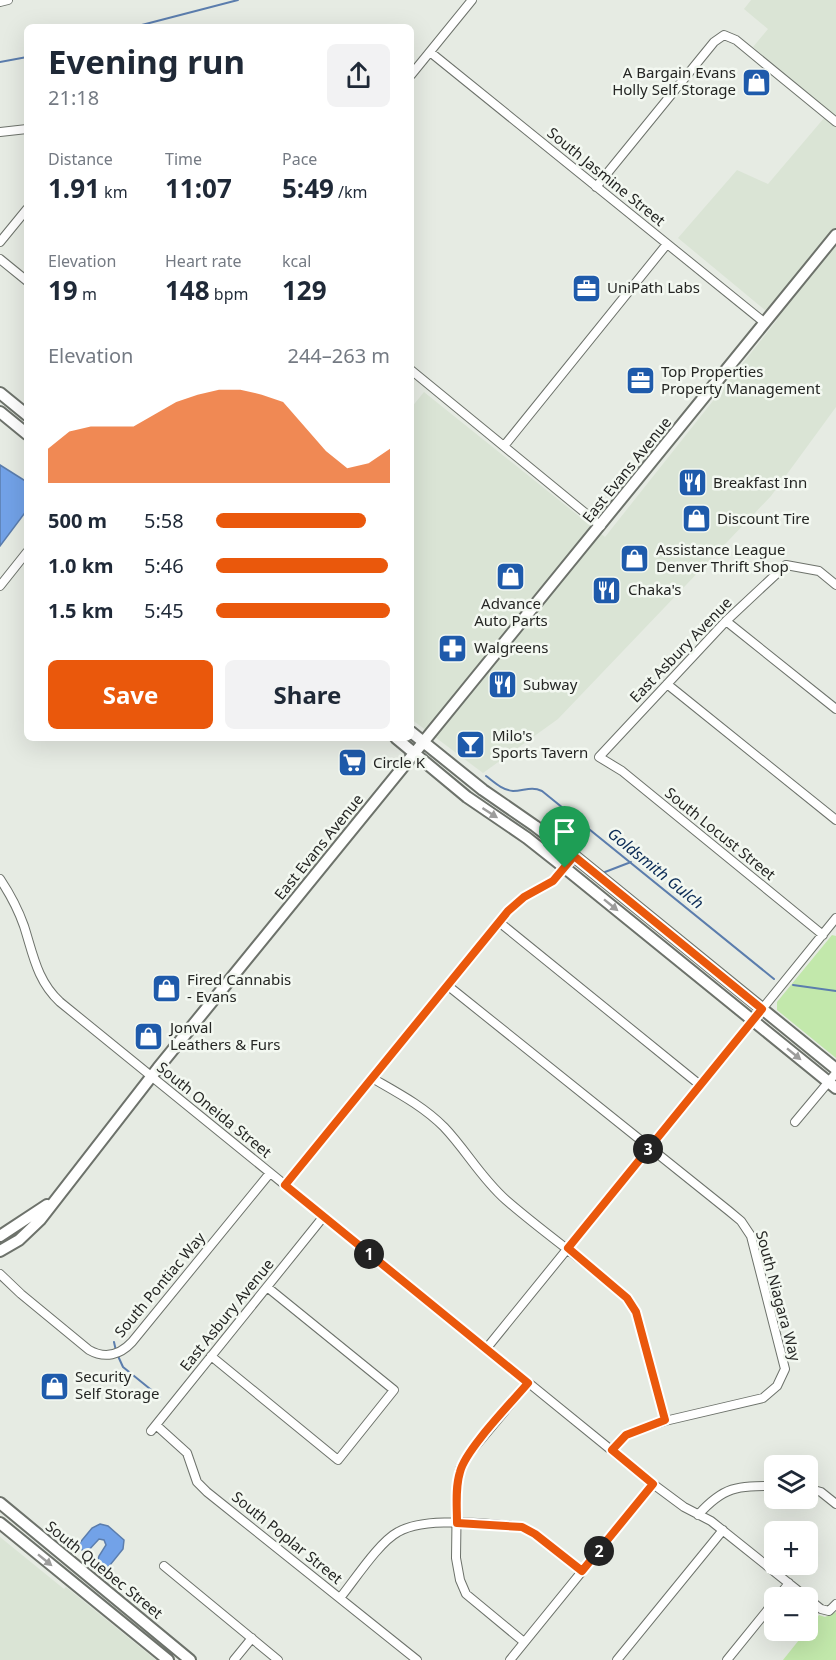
<!DOCTYPE html>
<meta charset="utf-8">
<style>
body{margin:0;font-family:"Noto Sans",sans-serif;background:#f2f2f3;color:#1f2937;height:100vh;display:flex;flex-direction:column;font-size:22px;white-space:nowrap}
*{box-sizing:border-box;margin:0}
p{font-size:20px;color:#747a83}
.icon{flex:none;width:33px;height:33px;fill:none;stroke:currentColor;stroke-width:2;stroke-linecap:round;stroke-linejoin:round}
.map{position:relative;flex:1;overflow:hidden}
.side{position:absolute;left:24px;top:24px;width:390px;height:717px;display:flex;flex-direction:column;background:#fff;border-radius:9px;box-shadow:0 6px 24px #0002}
.side>*{flex:none}
.tools{position:absolute;left:764px;top:1455px;display:grid;gap:12px}
.tools a{display:grid;place-items:center;width:54px;height:54px;border-radius:9px;background:#fff;box-shadow:0 6px 24px #0002;font-size:30px}
.pin{position:absolute;display:grid;place-items:center;width:51px;height:51px;color:#fff;margin:-62px -26px;border-radius:50% 50% 50% 0;rotate:-45deg;box-shadow:0 0 6px #0007}
.pin .icon{rotate:45deg}
.km{position:absolute;width:30px;height:30px;margin:-15px;border-radius:50%;background:#222;color:#fff;font-size:16px;line-height:30px;text-align:center}
.round{display:grid;place-items:center;flex:none;width:63px;height:63px;border-radius:9px;background:#f2f2f3}
.head{display:flex;align-items:center;justify-content:space-between;height:102px;padding:0 24px}
h1{font-size:33px;font-weight:700;line-height:45px}
.figures{display:grid;grid-template-columns:repeat(3,1fr);gap:9px;height:102px;padding:6px 24px}
.figures div{display:grid;align-content:center}
.figures b{font-size:26px;font-weight:700}
.figures small{font-size:16px;font-weight:400}
.figures p{font-size:16px}
.chart{height:168px;padding:12px 24px}
.chart p{display:flex;justify-content:space-between}
.chart svg{width:100%;height:108px;margin-top:6px;fill:#ea580c;opacity:.7}
.button{display:flex;gap:12px;margin-top:auto;padding:12px 24px}
.button a{flex:1;height:69px;border-radius:9px;background:#ea580c;color:#fff;font-size:24px;font-weight:700;line-height:69px;text-align:center}
.button a+a{background:#f2f2f3;color:#1f2937}
ul{padding:0 24px;list-style:none;font-size:20px}
li{display:grid;grid-template-columns:96px 72px 1fr;align-items:center;height:45px}
li i{height:15px;border-radius:8px;background:#ea580c}
.map>svg:first-child{display:block}
.built{fill:#dae4d5}
.green{fill:#c2e8ab}
.water{fill:#72a2e8;stroke:#5b7dad;stroke-width:1.5}
.lines{fill:none;stroke-linecap:round;stroke-linejoin:round}
.stream{stroke:#5b7dad;stroke-width:2}
.minor-casing{stroke:#6d726b;stroke-width:10}
.major-casing{stroke:#6d726b;stroke-width:14}
.minor{stroke:#fff;stroke-width:8}
.major{stroke:#fff;stroke-width:10}
.oneway{fill:#9d9d9c}
.route-casing{stroke:#fff;stroke-width:12}
.route{stroke:#ea580c;stroke-width:8}
.labels{text-anchor:middle;stroke-width:5;stroke-linejoin:round;paint-order:stroke}
.poi-label{font-size:15px;fill:#252624;stroke:#f3f8f1;text-anchor:start}
.street-label{font-size:15px;fill:#252624;stroke:#f3f8f1}
.water-label{font-size:16px;font-style:italic;fill:#092a55;stroke:#f3f8f1}
</style>
<div class="map">
<svg width="836" height="1660" viewBox="0 0 836 1660">
<rect width="100%" height="100%" fill="#e6ebe3"/>
<path class="built" d="M 751,0 L 836,0 L 836,407 L 771,496 L 558,719 L 483,773 L 411,719 L 411,408 L 424,392 L 605,537 L 777,320 L 678,238 L 737,170 L 768,184 L 830,111 L 753,47 L 768,29 L 744,9 Z
M 0,1537 L 64,1589 L 66,1587 L 156,1660 L 0,1660 Z"/>
<path class="green" d="M 832,935 L 836,936 L 836,1058 L 777,1010 L 777,1002 Z
M 836,1612 L 836,1660 L 783,1660 L 819,1615 L 825,1617 Z"/>
<path class="water" d="M 0,465 L 27,482 L 27,510 L 0,546 Z
M 100,1524 L 108,1526 L 124,1540 L 123,1549 L 106,1570 L 100,1569 L 97,1563 L 99,1556 L 106,1545 L 104,1540 L 99,1539 L 87,1552 L 83,1551 L 78,1545 L 92,1528 Z"/>
<g class="lines">
<path class="stream" d="M 134,27 L 238,0
M 0,62 L 27,57
M 486,776 C 494,782 502,790 513,791 C 524,791 531,786 542,791 L 774,979
M 605,872 L 631,862
M 793,985 L 836,991
M 114,1342 L 116,1351
M 118,1356 L 123,1367 L 160,1397"/>
<defs>
<path id="minor" d="M 0,2 L 8,0
M 430,52 L 765,323
M 411,75 L 472,0
M 0,132 L 27,129
M 596,187 L 714,42 L 724,35 L 736,40 L 836,122
M 0,242 L 27,209
M 0,259 L 27,281
M 411,370 L 601,526
M 504,446 L 667,244
M 0,586 L 27,552
M 726,621 L 836,709
M 667,684 L 836,820
M 0,879 C 10,894 18,909 24,926 C 33,954 37,981 60,1002 L 653,1484 L 684,1507 L 711,1521 L 821,1609 L 829,1611 L 836,1604
M 499,922 L 700,1085
M 823,935 L 622,771 L 599,757 L 726,621 L 786,565 L 819,571 L 836,585
M 447,985 L 729,1211 L 741,1221 L 751,1236 L 785,1369 L 777,1386 L 763,1398 L 665,1421 L 638,1430 L 626,1435 L 612,1450
M 372,1078 C 398,1093 423,1106 444,1127 C 466,1150 481,1178 506,1200 C 545,1234 588,1263 627,1298 L 636,1312 L 665,1421
M 795,1122 L 836,1073
M 285,1185 L 508,911 L 524,897 L 553,881 L 574,856
M 0,1274 L 21,1294 L 89,1350 C 105,1359 120,1355 132,1342 L 270,1173
M 486,1349 L 836,918
M 211,1356 L 338,1460 L 394,1390 L 267,1287
M 156,1425 L 187,1453 L 197,1482 L 207,1492 L 417,1660
M 151,1431 L 324,1216
M 807,1488 L 821,1492 L 836,1504
M 698,1515 C 724,1486 737,1486 774,1486
M 164,1566 L 278,1660
M 340,1598 C 354,1581 379,1542 398,1532 C 426,1516 490,1524 522,1527 L 535,1534 L 582,1571
M 777,1598 L 789,1583
M 524,1642 L 466,1594 L 460,1580 L 456,1558 L 457,1486 L 460,1469 L 468,1455 L 528,1383
M 234,1660 L 252,1638
M 510,1660 L 653,1484
M 617,1660 L 723,1530
M 727,1660 L 774,1602"/>
<path id="major" d="M 0,393 L 27,415
M 0,412 L 27,434
M 411,732 L 483,790 L 535,826 L 574,856 L 836,1069
M 396,738 L 467,797 L 527,838 L 565,868 L 836,1088
M 0,1236 L 47,1205
M 0,1251 L 19,1240 L 40,1220 L 158,1068 L 836,235
M 0,1503 L 190,1660
M 0,1523 L 168,1660"/>
</defs>
<use href="#minor" class="minor-casing"/>
<use href="#major" class="major-casing"/>
<use href="#minor" class="minor"/>
<use href="#major" class="major"/>
</g>
<defs><path id="oneway-solid" d="M-6-.8H1V-3.2L6.5 0L1 3.2V.8H-6Z" transform="scale(1.5)"/></defs>
<g class="oneway">
<use href="#oneway-solid" transform="translate(490 813) rotate(33)"/>
<use href="#oneway-solid" transform="translate(611 905) rotate(39)"/>
<use href="#oneway-solid" transform="translate(794 1054) rotate(39)"/>
<use href="#oneway-solid" transform="translate(45 1560) rotate(39)"/>
</g>
<g class="lines">
<defs>
<path id="route" d="M 574,856 L 762,1009 L 568,1248 L 627,1298 L 636,1312 L 665,1420 L 626,1435 L 612,1450 L 653,1484 L 582,1571 L 535,1534 L 522,1527 L 457,1523 C 457,1506 455,1488 460,1472 C 465,1450 512,1402 528,1383 L 285,1185 L 508,911 L 524,897 L 553,881 Z"/>
</defs>
<use href="#route" class="route-casing"/>
<use href="#route" class="route"/>
</g>
<defs>
<symbol id="shop-square" viewBox="-11 -11 22 22"><rect x="-9" y="-9" width="18" height="18" rx="4" fill="#1e5aab" stroke="#f3f8f1"/><path d="M-5-2.5h2.3a2.7 3.5 0 0 1 5.4 0H5L5.5 6h-11ZM-1.5-2.5h3a1.5 2.3 0 0 0-3 0Z" fill="#fff"/></symbol>
<symbol id="office-square" viewBox="-11 -11 22 22"><rect x="-9" y="-9" width="18" height="18" rx="4" fill="#1e5aab" stroke="#f3f8f1"/><path d="M-6-3h4V-5.5h4V-3h4V5H-6ZM-1-4.5V-3h2v-1.5ZM-6 0V1H6V0Z" fill="#fff"/></symbol>
<symbol id="restaurant-square" viewBox="-11 -11 22 22"><rect x="-9" y="-9" width="18" height="18" rx="4" fill="#1e5aab" stroke="#f3f8f1"/><path d="M-5-6h1v4h1v-4h1v4h1v-4h1v5L-1.5 .5V6h-2V.5L-5-1ZM5-6V6H3V1.5H1.5Q1.5-4 5-6Z" fill="#fff"/></symbol>
<symbol id="pharmacy-square" viewBox="-11 -11 22 22"><rect x="-9" y="-9" width="18" height="18" rx="4" fill="#1e5aab" stroke="#f3f8f1"/><path d="M-2-6h4v4h4v4h-4v4h-4v-4h-4v-4h4Z" fill="#fff"/></symbol>
<symbol id="bar-square" viewBox="-11 -11 22 22"><rect x="-9" y="-9" width="18" height="18" rx="4" fill="#1e5aab" stroke="#f3f8f1"/><path d="M-6-5H6L.8 .8V4.5H3.5V6h-7V4.5H-.8V.8Z" fill="#fff"/></symbol>
<symbol id="supermarket-square" viewBox="-11 -11 22 22"><rect x="-9" y="-9" width="18" height="18" rx="4" fill="#1e5aab" stroke="#f3f8f1"/><path d="M-6-5.5h2.5l.6 2H6L4.5 2H-2.5L-4.4-4H-6ZM-1.5 3.2a1.3 1.3 0 1 0 .1 0ZM3 3.2a1.3 1.3 0 1 0 .1 0Z" fill="#fff"/></symbol>
</defs>
<g fill-rule="evenodd">
<use href="#shop-square" x="740" y="66" width="33" height="33"/>
<use href="#office-square" x="570" y="272" width="33" height="33"/>
<use href="#office-square" x="624" y="364" width="33" height="33"/>
<use href="#restaurant-square" x="676" y="466" width="33" height="33"/>
<use href="#shop-square" x="680" y="502" width="33" height="33"/>
<use href="#shop-square" x="618" y="542" width="33" height="33"/>
<use href="#shop-square" x="494" y="560" width="33" height="33"/>
<use href="#restaurant-square" x="590" y="574" width="33" height="33"/>
<use href="#pharmacy-square" x="436" y="632" width="33" height="33"/>
<use href="#restaurant-square" x="486" y="668" width="33" height="33"/>
<use href="#bar-square" x="454" y="728" width="33" height="33"/>
<use href="#supermarket-square" x="336" y="746" width="33" height="33"/>
<use href="#shop-square" x="150" y="972" width="33" height="33"/>
<use href="#shop-square" x="132" y="1020" width="33" height="33"/>
<use href="#shop-square" x="38" y="1370" width="33" height="33"/>
</g>
<g class="labels">
<g class="poi-label">
<text x="736" y="78" text-anchor="end">A Bargain Evans<tspan x="736" dy="17">Holly Self Storage</tspan></text>
<text x="607" y="293">UniPath Labs</text>
<text x="661" y="377">Top Properties<tspan x="661" dy="17">Property Management</tspan></text>
<text x="713" y="488">Breakfast Inn</text>
<text x="717" y="524">Discount Tire</text>
<text x="656" y="555">Assistance League<tspan x="656" dy="17">Denver Thrift Shop</tspan></text>
<text x="628" y="595">Chaka's</text>
<text x="511" y="609" text-anchor="middle">Advance<tspan x="511" dy="17">Auto Parts</tspan></text>
<text x="474" y="653">Walgreens</text>
<text x="523" y="690">Subway</text>
<text x="492" y="741">Milo's<tspan x="492" dy="17">Sports Tavern</tspan></text>
<text x="373" y="768">Circle K</text>
<text x="187" y="985">Fired Cannabis<tspan x="187" dy="17">- Evans</tspan></text>
<text x="170" y="1033">Jonval<tspan x="170" dy="17">Leathers &amp; Furs</tspan></text>
<text x="75" y="1382">Security<tspan x="75" dy="17">Self Storage</tspan></text>
</g>
<g class="street-label">
<text transform="translate(606 177) rotate(39)" y="5">South Jasmine Street</text>
<text transform="translate(627 470) rotate(-51)" y="5">East Evans Avenue</text>
<text transform="translate(681 650) rotate(-46)" y="5">East Asbury Avenue</text>
<text transform="translate(720 834) rotate(39)" y="5">South Locust Street</text>
<text transform="translate(319 847) rotate(-51)" y="5">East Evans Avenue</text>
<text transform="translate(214 1110) rotate(39)" y="5">South Oneida Street</text>
<text transform="translate(160 1285) rotate(-50)" y="5">South Pontiac Way</text>
<text transform="translate(778 1296) rotate(75)" y="5">South Niagara Way</text>
<text transform="translate(227 1315) rotate(-51)" y="5">East Asbury Avenue</text>
<text transform="translate(287 1538) rotate(39)" y="5">South Poplar Street</text>
<text transform="translate(104 1570) rotate(39)" y="5">South Quebec Street</text>
</g>
<g class="water-label">
<text transform="translate(656 868) rotate(39)" y="6">Goldsmith Gulch</text>
</g>
</g>
</svg>
<div class="tools">
<a><svg class="icon" aria-label="layers" viewBox="0 0 24 24"><path d="M12 4l9 5-9 5-9-5zM3 14l9 5 9-5"/></svg></a>
<a>+</a>
<a>−</a>
</div>
<div class="pin" style="left:565px;top:868px;background:#1e9e55"><svg class="icon" aria-label="arrive" viewBox="0 0 24 24"><path d="M6 21V4h12l-3 4 3 4H6"/></svg></div>
<b class="km" style="left:369px;top:1254px">1</b>
<b class="km" style="left:599px;top:1551px">2</b>
<b class="km" style="left:648px;top:1149px">3</b>
<section class="side">
<div class="head"><div><h1>Evening run</h1><p>21:18</p></div><a class="round"><svg class="icon" aria-label="share" viewBox="0 0 24 24"><path d="M12 15V3M7 8l5-5 5 5M5 13v7h14v-7"/></svg></a></div>
<div class="figures">
<div><p>Distance</p><b>1.91<small> km</small></b></div>
<div><p>Time</p><b>11:07</b></div>
<div><p>Pace</p><b>5:49<small> /km</small></b></div>
</div>
<div class="figures">
<div><p>Elevation</p><b>19<small> m</small></b></div>
<div><p>Heart rate</p><b>148<small> bpm</small></b></div>
<div><p>kcal</p><b>129</b></div>
</div>
<div class="chart"><p><span>Elevation</span>244–263 m</p>
<svg viewBox="0 0 160 44" preserveAspectRatio="none"><path d="M0 44V30L10 23L20 21L30 21L40 21L50 16L60 11L70 8L80 6L90 6L100 8L110 11L120 21L130 31L140 38L150 36L160 30V44z"/></svg>
</div>
<ul>
<li><b>500 m</b>5:58<i style="width:86%"></i></li>
<li><b>1.0 km</b>5:46<i style="width:99%"></i></li>
<li><b>1.5 km</b>5:45<i style="width:100%"></i></li>
</ul>
<div class="button"><a>Save</a><a>Share</a></div>
</section>
</div>
